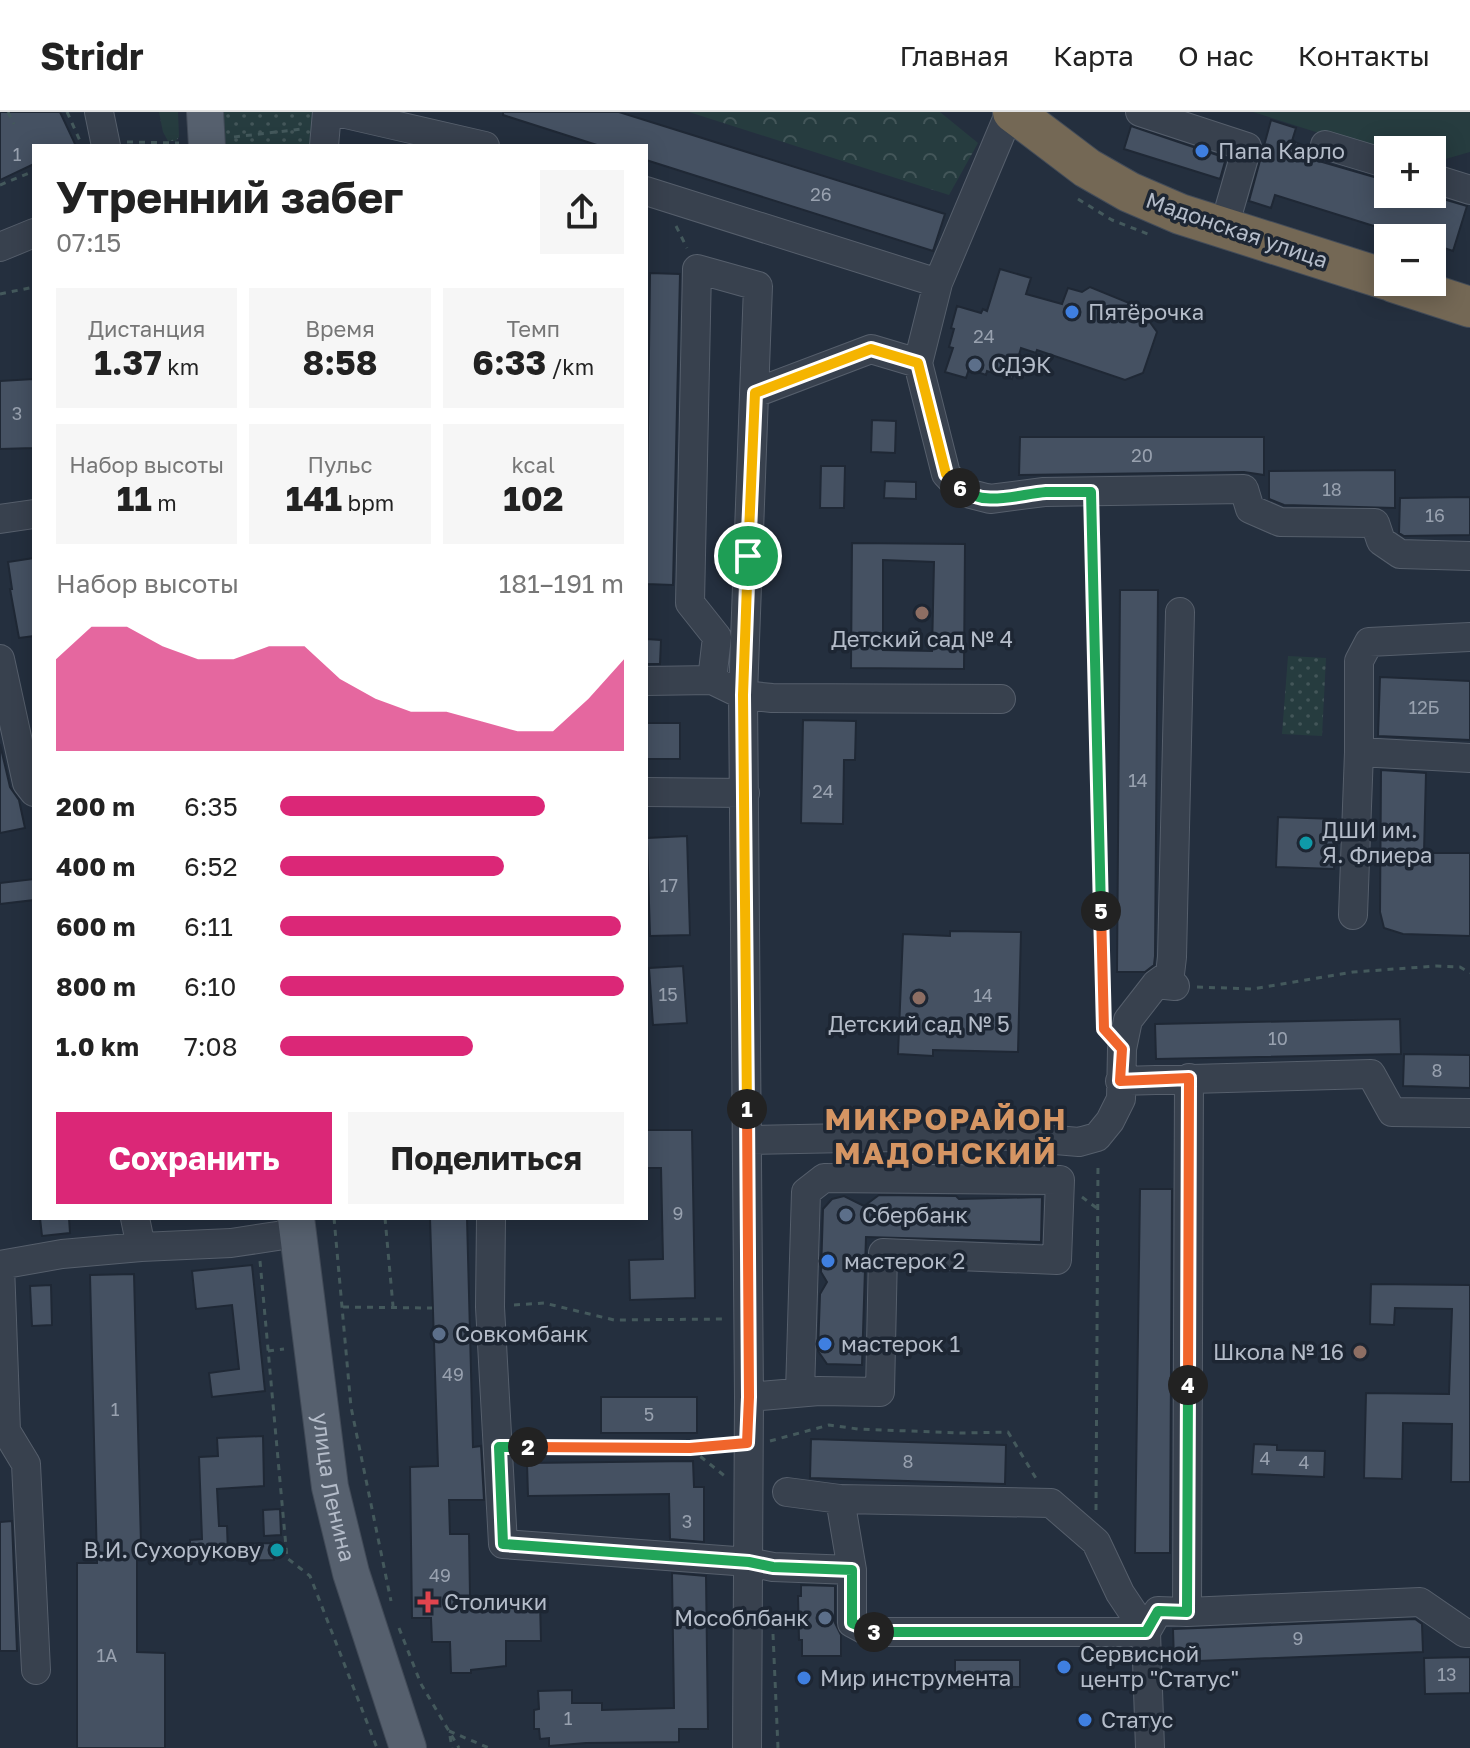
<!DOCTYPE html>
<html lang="ru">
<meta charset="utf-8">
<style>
body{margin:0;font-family:"Golos Text",sans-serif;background:#f6f6f6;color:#222;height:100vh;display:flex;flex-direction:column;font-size:30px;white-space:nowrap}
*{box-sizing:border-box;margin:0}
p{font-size:26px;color:#767676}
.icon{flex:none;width:44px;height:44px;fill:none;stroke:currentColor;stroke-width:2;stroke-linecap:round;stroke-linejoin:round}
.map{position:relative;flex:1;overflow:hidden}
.sheet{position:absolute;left:32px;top:32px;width:616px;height:1076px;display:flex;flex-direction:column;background:#fff;border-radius:0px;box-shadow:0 4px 20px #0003}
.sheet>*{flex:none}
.fabs{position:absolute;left:1374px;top:24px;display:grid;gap:16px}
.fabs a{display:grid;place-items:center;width:72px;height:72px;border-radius:0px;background:#fff;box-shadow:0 4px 20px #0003;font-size:40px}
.pin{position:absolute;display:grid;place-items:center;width:68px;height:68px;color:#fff;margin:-34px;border:4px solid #fff;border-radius:50%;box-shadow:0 2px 8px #0007}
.km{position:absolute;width:40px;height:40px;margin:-20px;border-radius:50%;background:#222;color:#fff;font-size:22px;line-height:40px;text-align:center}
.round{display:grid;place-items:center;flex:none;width:84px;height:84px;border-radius:0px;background:#f6f6f6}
.summary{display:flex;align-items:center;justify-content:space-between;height:136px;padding:0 24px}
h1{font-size:44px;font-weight:700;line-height:60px}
.stats{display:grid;grid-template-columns:repeat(3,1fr);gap:12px;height:136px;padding:8px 24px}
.stats div{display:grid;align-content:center;border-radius:0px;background:#f6f6f6;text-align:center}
.stats b{font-size:34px;font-weight:700}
.stats small{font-size:22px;font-weight:400}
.stats p{font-size:22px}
.chart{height:224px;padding:16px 24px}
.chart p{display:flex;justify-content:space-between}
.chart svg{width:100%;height:144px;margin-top:8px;fill:#db2777;opacity:.7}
.cta{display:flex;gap:16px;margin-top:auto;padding:16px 24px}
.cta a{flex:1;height:92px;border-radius:0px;background:#db2777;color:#fff;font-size:32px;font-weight:700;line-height:92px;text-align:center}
.cta a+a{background:#f6f6f6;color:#222}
ul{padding:0 24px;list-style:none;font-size:26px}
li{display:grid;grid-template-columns:128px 96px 1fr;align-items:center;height:60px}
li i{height:20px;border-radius:10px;background:#db2777}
header{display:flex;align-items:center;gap:48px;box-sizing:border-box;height:112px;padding:0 40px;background:#fff;border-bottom:2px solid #e0e0e0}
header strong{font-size:38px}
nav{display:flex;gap:44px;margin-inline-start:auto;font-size:28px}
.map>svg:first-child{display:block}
.grass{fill:url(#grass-tufts)}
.forest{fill:url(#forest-crowns)}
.park{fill:url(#park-dots)}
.garden{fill:#263c3f}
.building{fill:#455162;stroke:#1f2835;stroke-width:2;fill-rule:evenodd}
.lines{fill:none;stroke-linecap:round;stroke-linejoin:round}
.minor-casing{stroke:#565f6c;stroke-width:30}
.major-casing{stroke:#414a57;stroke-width:38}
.highway-casing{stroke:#434c59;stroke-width:42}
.path{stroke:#44595c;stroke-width:3;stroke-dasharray:6 6;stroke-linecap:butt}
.minor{stroke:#38414e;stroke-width:28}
.major{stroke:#56606e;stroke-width:36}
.highway{stroke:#746855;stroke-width:40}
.split-1-casing{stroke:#fff;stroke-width:16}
.split-2-casing{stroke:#fff;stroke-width:16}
.split-3-casing{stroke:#fff;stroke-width:16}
.split-4-casing{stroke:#fff;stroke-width:16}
.split-5-casing{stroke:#fff;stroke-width:16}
.split-6-casing{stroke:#fff;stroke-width:16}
.split-7-casing{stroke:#fff;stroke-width:16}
.split-1{stroke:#f5b400;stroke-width:10}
.split-2{stroke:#f0652b;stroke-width:10}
.split-3{stroke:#22a559;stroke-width:10}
.split-4{stroke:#22a559;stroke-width:10}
.split-5{stroke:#f0652b;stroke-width:10}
.split-6{stroke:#22a559;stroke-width:10}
.split-7{stroke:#f5b400;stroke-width:10}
.shop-dot{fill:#3f7fe0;stroke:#1d2633;stroke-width:3}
.service-dot{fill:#5c6f8a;stroke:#1d2633;stroke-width:3}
.education-dot{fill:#8d6e63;stroke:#1d2633;stroke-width:3}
.culture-dot{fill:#0f9aa8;stroke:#1d2633;stroke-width:3}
.health-dot{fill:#e0444e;stroke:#1d2633;stroke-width:3}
.labels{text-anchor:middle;stroke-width:7;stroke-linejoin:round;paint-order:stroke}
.number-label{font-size:18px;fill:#98a1af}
.poi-label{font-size:22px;fill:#b4bcc9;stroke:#1d2633;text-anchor:start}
.street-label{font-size:22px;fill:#b4bcc9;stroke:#1d2633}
.district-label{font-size:30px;font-weight:bold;letter-spacing:2px;fill:#d59563;stroke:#1d2633}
</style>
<header>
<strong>Stridr</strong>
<nav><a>Главная</a><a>Карта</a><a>О нас</a><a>Контакты</a></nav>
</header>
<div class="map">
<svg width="1470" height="1636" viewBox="0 0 1470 1636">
<defs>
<pattern id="grass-tufts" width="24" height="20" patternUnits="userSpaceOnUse" patternTransform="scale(2)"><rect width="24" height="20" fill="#263c3f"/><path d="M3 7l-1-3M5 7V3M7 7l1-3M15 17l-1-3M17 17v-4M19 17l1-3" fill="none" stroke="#435659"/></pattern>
<pattern id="forest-crowns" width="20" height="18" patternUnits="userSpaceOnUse" patternTransform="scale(2)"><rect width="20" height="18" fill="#263c3f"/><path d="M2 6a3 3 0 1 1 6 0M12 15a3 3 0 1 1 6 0" fill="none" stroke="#435659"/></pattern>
<pattern id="park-dots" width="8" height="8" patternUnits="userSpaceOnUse" patternTransform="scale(2)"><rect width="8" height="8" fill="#263c3f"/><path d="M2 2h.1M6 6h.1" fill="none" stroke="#435659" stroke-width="1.8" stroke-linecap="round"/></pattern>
</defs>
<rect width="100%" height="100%" fill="#242f3e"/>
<path class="grass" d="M 159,0 L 178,0 L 179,25 L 176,29 L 168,29 L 163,20 Z"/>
<path class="forest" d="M 689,0 L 940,0 L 978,31 L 949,83 Z"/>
<path class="park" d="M 223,0 L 318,0 L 317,34 L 224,34 Z
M 1288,544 L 1326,546 L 1322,624 L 1282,622 Z"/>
<path class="garden" d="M 1253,0 L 1470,0 L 1470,40 L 1432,51 L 1432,38 L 1388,38 L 1388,43 Z"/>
<path class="building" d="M 0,0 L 60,0 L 76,34 L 34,34 L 34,52 L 0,68 Z
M 503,0 L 619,0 L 945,102 L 933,139 L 646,48 L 646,34 L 600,34 L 503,3 Z
M 1271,8 L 1296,16 L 1292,29 L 1308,35 L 1312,44 L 1319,49 L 1388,69 L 1388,82 L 1426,82 L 1467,94 L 1453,139 L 1432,132 L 1432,126 L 1412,126 L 1275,83 L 1271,96 L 1249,89 Z
M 1131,14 L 1226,46 L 1220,67 L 1124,37 Z
M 1000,157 L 1031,166 L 1026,182 L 1062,192 L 1068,176 L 1082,180 L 1090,175 L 1139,195 L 1157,220 L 1143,261 L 1125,268 L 1037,238 L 1036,241 L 1021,236 L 1012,267 L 987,259 L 986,263 L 969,257 L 966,266 L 945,260 L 953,236 L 949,235 L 954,217 L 951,216 L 957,194 L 981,201 L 983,197 L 987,199 Z
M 650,161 L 680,162 L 673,473 L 646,472 Z
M 34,267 L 34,336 L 0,337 L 0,269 Z
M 872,308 L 896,309 L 895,341 L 871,340 Z
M 1020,325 L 1264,325 L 1264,363 L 1244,360 L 1019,363 Z
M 821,354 L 845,354 L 844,396 L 820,396 Z
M 1395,358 L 1395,396 L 1284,393 L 1269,387 L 1269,359 Z
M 885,369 L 916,370 L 916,387 L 884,386 Z
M 1470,385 L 1470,423 L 1404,424 L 1399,421 L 1400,386 Z
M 852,431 L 965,432 L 964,557 L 851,556 ZM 883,448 L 934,450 L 932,539 L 883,538 Z
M 34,446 L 34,524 L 19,526 L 10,477 L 12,477 L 8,450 Z
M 1120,478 L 1158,478 L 1155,844 L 1154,853 L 1145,860 L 1117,860 Z
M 646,527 L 661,528 L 660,552 L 646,552 Z
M 1380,565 L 1470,569 L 1470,628 L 1378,624 Z
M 803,608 L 856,609 L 855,648 L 844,648 L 843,712 L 801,711 Z
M 646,611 L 680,611 L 680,647 L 646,647 Z
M 0,632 L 10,675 L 19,688 L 25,716 L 0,721 Z
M 1381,658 L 1426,661 L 1424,741 L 1470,741 L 1470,824 L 1403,822 L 1384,816 L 1380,800 Z
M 1278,705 L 1336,707 L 1334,757 L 1276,755 Z
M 687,724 L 690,823 L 650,824 L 647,726 Z
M 34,767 L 34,788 L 0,792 L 0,771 Z
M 950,819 L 1021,820 L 1018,940 L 933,938 L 933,944 L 898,942 L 903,822 L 950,824 Z
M 683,854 L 687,911 L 653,913 L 649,856 Z
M 1400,907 L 1401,942 L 1156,947 L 1155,912 Z
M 1404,942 L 1470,943 L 1470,976 L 1403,974 Z
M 646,1018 L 692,1018 L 695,1186 L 630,1188 L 629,1148 L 663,1147 L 661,1056 L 646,1056 Z
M 1140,1077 L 1172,1077 L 1170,1441 L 1135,1441 Z
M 879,1083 L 956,1084 L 959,1087 L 1042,1085 L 1041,1130 L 866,1125 L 862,1253 L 827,1252 L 818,1239 L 820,1182 L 827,1170 L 821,1160 L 823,1097 L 832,1087 L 844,1084 L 864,1094 Z
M 40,1106 L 69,1106 L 70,1121 L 42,1124 Z
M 430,1106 L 467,1106 L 473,1335 L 481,1334 L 484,1388 L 449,1388 L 450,1422 L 469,1422 L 470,1484 L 504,1484 L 504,1487 L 540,1489 L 541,1529 L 506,1529 L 506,1554 L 471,1558 L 471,1561 L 451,1561 L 450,1530 L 432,1530 L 431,1506 L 412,1506 L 410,1355 L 438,1354 Z
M 252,1153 L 265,1279 L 212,1285 L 209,1261 L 239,1257 L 232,1193 L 196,1197 L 192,1159 Z
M 134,1162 L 141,1432 L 137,1433 L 137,1540 L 165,1541 L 165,1636 L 77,1636 L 77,1451 L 97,1451 L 90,1163 Z
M 1371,1172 L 1470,1173 L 1470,1370 L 1451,1370 L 1452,1312 L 1403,1311 L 1402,1367 L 1364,1366 L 1366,1281 L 1449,1282 L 1452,1197 L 1395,1196 L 1394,1213 L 1370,1212 Z
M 51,1173 L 52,1213 L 32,1214 L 30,1174 Z
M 601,1285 L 697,1285 L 697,1321 L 601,1321 Z
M 263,1324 L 264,1374 L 217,1377 L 219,1414 L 227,1414 L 228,1442 L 190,1444 L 190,1428 L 202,1427 L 199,1345 L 218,1344 L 217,1326 Z
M 811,1327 L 1006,1333 L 1005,1372 L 810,1366 Z
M 1254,1332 L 1277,1333 L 1277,1338 L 1325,1339 L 1324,1365 L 1252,1362 Z
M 693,1349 L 694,1375 L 704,1375 L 704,1430 L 670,1427 L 669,1382 L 528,1384 L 527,1351 Z
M 280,1397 L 281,1423 L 264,1424 L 263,1398 Z
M 12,1409 L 17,1539 L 0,1539 L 0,1410 Z
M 273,1431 L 274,1448 L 242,1449 L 241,1432 Z
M 672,1461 L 706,1464 L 708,1617 L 679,1617 L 679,1630 L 586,1631 L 549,1634 L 549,1626 L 540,1627 L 539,1617 L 534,1617 L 534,1598 L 539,1597 L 538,1579 L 572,1578 L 572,1591 L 602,1591 L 602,1598 L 674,1596 Z
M 801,1473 L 835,1474 L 835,1511 L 841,1523 L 841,1544 L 802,1544 L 802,1528 L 799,1528 L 798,1484 L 801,1484 Z
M 1415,1507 L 1422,1512 L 1423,1540 L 1174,1550 L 1173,1517 Z
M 1470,1545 L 1470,1581 L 1425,1582 L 1424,1546 Z
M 955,1548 L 1020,1548 L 1020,1575 L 955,1575 Z"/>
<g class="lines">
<defs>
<path id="minor" d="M 99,0 L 106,34
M 337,0 L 485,34
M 1140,0 L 1247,35 L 1224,115
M 1325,33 L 1388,52
M 324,34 L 327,0
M 1432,66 L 1470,78
M 646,79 L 938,171 L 1010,0
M 0,135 L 34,121
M 938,171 L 918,251 L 946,362 L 963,380 L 990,387 L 1044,380 L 1244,377 L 1250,397 L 1280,410 L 1375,411 L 1381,429 L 1400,442 L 1470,444
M 755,281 L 871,237 L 918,251
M 0,407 L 34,402
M 0,547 L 27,671 L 34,680
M 712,568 L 717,525 L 690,491 L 697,157 L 758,174 L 743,583 L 749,1285 L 747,1636
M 646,569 L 712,568 L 743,583 L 772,586 L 1001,587
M 1359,640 L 1359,549 L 1369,530 L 1470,525
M 646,680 L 745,681
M 1353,803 L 1359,640 L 1470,646
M 1156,872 L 1170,862 L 1172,845 L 1180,500
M 1120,969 L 1371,962 L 1392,1000 L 1470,1001
M 747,1028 L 997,1023 L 1079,1030 L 1097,1025 L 1110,1009 L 1121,987 L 1122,937 L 1128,908 L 1156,872 L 1175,874
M 135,1106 L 141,1135 L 231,1131 L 297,1121
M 491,1106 L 490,1195 L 503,1432 L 749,1450 L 773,1455 L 852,1458 L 852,1511 L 869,1520 L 1146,1520
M 749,1285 L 819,1279 L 880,1280 L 883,1141 L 1057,1148 L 1060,1068 L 824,1066 L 806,1080 L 800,1280
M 787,1380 L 840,1387 L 1051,1391 L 1096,1430 L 1120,1481 L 1146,1520
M 840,1387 L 852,1458
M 1187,1500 L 1189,966
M 36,1558 L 26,1352 L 6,1319 L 0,1153 L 62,1142 L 141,1135
M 1150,1636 L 1146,1520 L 1158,1499 L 1187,1500 L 1420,1490 L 1465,1521 L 1470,1521"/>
<g id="major">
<path d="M 205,0 L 207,34"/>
<path id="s1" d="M 296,1106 L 330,1375 L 351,1461 L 408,1636"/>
</g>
<path id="highway" d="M 1013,0 L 1087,56 L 1129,80 L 1180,102 L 1388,168
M 1393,170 L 1470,195"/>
</defs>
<use href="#minor" class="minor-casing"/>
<use href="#major" class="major-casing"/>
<use href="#highway" class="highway-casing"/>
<path class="path" d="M 8,0 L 14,12
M 67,0 L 81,31
M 234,25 L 302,17
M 127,30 L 179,31
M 0,73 L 34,59
M 1078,87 L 1112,108 L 1153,124
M 676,114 L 687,136
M 0,182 L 34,175
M 1091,404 L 1103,904
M 1197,875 L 1252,877 L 1353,860 L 1437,854 L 1460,855 L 1470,861
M 1082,1085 L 1098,1097
M 334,1106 L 351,1295 L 391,1489
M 385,1106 L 393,1194
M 260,1149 L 287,1446 L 310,1464 L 377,1636
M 514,1193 L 544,1191 L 614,1208 L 724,1207
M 343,1195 L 432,1196
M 268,1239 L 284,1237
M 770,1329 L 829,1313 L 858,1317 L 960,1321 L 1008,1320 L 1037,1368
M 519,1335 L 690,1336 L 727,1333
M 691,1337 L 726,1365
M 1096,1398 L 1098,1050
M 399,1516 L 421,1572 L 459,1636
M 773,1522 L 778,1636
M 449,1619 L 489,1636
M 450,1624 L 452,1636"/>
<use href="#minor" class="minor"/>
<use href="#major" class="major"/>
<use href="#highway" class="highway"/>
</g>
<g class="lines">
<defs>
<path id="split-1" d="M 747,997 L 743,583 L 748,444"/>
<path id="split-2" d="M 528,1335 L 690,1336 L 747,1331 L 749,1285 L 747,997"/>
<path id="split-3" d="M 528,1335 L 499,1335 L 503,1432 L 749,1450 L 773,1455 L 852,1458 L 852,1511 L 874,1520"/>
<path id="split-4" d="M 874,1520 L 1146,1520 L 1158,1499 L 1187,1500 L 1188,1273"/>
<path id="split-5" d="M 1101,799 L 1104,917 L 1122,937 L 1120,969 L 1189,966 L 1188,1273"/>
<path id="split-6" d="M 960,376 C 983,396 1019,382 1046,380 C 1061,380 1076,380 1091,380 L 1101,799"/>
<path id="split-7" d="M 748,444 L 755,281 L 871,237 L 918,251 L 946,362 L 960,376"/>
</defs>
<use href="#split-1" class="split-1-casing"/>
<use href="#split-2" class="split-2-casing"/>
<use href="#split-3" class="split-3-casing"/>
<use href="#split-4" class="split-4-casing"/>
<use href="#split-5" class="split-5-casing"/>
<use href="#split-6" class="split-6-casing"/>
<use href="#split-7" class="split-7-casing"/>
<use href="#split-1" class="split-1"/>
<use href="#split-2" class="split-2"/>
<use href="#split-3" class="split-3"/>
<use href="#split-4" class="split-4"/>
<use href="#split-5" class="split-5"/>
<use href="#split-6" class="split-6"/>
<use href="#split-7" class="split-7"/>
</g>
<g class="shop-dot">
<circle cx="1202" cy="39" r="8"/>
<circle cx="1072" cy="200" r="8"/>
<circle cx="828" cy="1149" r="8"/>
<circle cx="825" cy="1232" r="8"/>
<circle cx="1064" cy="1555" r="8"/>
<circle cx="804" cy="1566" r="8"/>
<circle cx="1085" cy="1608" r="8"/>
</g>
<g class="service-dot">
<circle cx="975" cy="253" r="8"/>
<circle cx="846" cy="1103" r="8"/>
<circle cx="439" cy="1222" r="8"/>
<circle cx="825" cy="1506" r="8"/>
</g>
<g class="education-dot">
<circle cx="922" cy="501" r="8"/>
<circle cx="919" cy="886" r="8"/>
<circle cx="1360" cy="1240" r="8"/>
</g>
<g class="culture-dot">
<circle cx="1306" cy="731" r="8"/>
<circle cx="277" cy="1438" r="8"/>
</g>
<path class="health-dot" d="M424 1478h8v8h8v8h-8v8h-8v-8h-8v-8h8z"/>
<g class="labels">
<g class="number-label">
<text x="17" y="49">1</text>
<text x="821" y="89">26</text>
<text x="984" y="231">24</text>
<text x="17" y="308">3</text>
<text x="1142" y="350">20</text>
<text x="1332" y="384">18</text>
<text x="1435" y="410">16</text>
<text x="1424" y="602">12Б</text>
<text x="1138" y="675">14</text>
<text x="823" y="686">24</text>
<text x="669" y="780">17</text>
<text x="668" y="889">15</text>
<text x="983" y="890">14</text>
<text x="1278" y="933">10</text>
<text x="1437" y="965">8</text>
<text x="678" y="1108">9</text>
<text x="453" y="1269">49</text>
<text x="115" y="1304">1</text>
<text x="649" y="1309">5</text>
<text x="1265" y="1353">4</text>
<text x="908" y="1356">8</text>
<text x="1304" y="1357">4</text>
<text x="687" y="1416">3</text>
<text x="440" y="1470">49</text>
<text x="1298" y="1533">9</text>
<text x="107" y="1550">1А</text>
<text x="1447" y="1569">13</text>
<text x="568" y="1613">1</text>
</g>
<g class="poi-label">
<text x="1218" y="47">Папа Карло</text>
<text x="1088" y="208">Пятёрочка</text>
<text x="991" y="261">СДЭК</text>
<text x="922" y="535" text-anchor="middle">Детский сад № 4</text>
<text x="1322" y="726">ДШИ им.<tspan x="1322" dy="25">Я. Флиера</tspan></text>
<text x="919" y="920" text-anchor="middle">Детский сад № 5</text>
<text x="862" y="1111">Сбербанк</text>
<text x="844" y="1157">мастерок 2</text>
<text x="455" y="1230">Совкомбанк</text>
<text x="841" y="1240">мастерок 1</text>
<text x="1344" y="1248" text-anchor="end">Школа № 16</text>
<text x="261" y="1446" text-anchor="end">В.И. Сухорукову</text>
<text x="444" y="1498">Столички</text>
<text x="809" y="1514" text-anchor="end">Мособлбанк</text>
<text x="1080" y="1550">Сервисной<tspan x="1080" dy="25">центр "Статус"</tspan></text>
<text x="820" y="1574">Мир инструмента</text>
<text x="1101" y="1616">Статус</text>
</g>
<g class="street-label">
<text transform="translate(1237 118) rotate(19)" y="8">Мадонская улица</text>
<text dy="8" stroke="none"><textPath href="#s1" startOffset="272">улица Ленина</textPath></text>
</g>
<g class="district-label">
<text x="946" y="1018">МИКРОРАЙОН<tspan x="946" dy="34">МАДОНСКИЙ</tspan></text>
</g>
</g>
</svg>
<div class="fabs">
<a>+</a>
<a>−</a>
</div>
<div class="pin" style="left:748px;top:444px;background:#1e9e55"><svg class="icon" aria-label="arrive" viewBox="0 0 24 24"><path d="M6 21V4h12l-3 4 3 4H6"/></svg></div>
<b class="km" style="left:747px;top:997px">1</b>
<b class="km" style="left:528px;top:1335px">2</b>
<b class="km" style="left:874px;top:1520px">3</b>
<b class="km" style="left:1188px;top:1273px">4</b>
<b class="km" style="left:1101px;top:799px">5</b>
<b class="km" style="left:960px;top:376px">6</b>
<section class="sheet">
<div class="summary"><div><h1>Утренний забег</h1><p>07:15</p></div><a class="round"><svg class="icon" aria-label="share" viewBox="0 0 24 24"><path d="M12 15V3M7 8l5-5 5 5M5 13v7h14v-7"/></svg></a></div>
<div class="stats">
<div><p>Дистанция</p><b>1.37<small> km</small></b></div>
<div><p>Время</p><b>8:58</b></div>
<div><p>Темп</p><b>6:33<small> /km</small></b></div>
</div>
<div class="stats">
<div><p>Набор высоты</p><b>11<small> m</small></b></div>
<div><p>Пульс</p><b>141<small> bpm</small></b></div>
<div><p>kcal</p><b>102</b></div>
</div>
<div class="chart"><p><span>Набор высоты</span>181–191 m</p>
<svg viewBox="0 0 160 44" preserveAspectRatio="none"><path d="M0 44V16L10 6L20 6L30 12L40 16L50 16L60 12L70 12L80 22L90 28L100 32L110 32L120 35L130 38L140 38L150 28L160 16V44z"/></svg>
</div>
<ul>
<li><b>200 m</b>6:35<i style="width:77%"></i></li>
<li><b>400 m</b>6:52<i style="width:65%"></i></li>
<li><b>600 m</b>6:11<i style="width:99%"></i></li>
<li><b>800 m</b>6:10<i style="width:100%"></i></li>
<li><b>1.0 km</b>7:08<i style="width:56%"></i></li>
</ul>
<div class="cta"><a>Сохранить</a><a>Поделиться</a></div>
</section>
</div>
